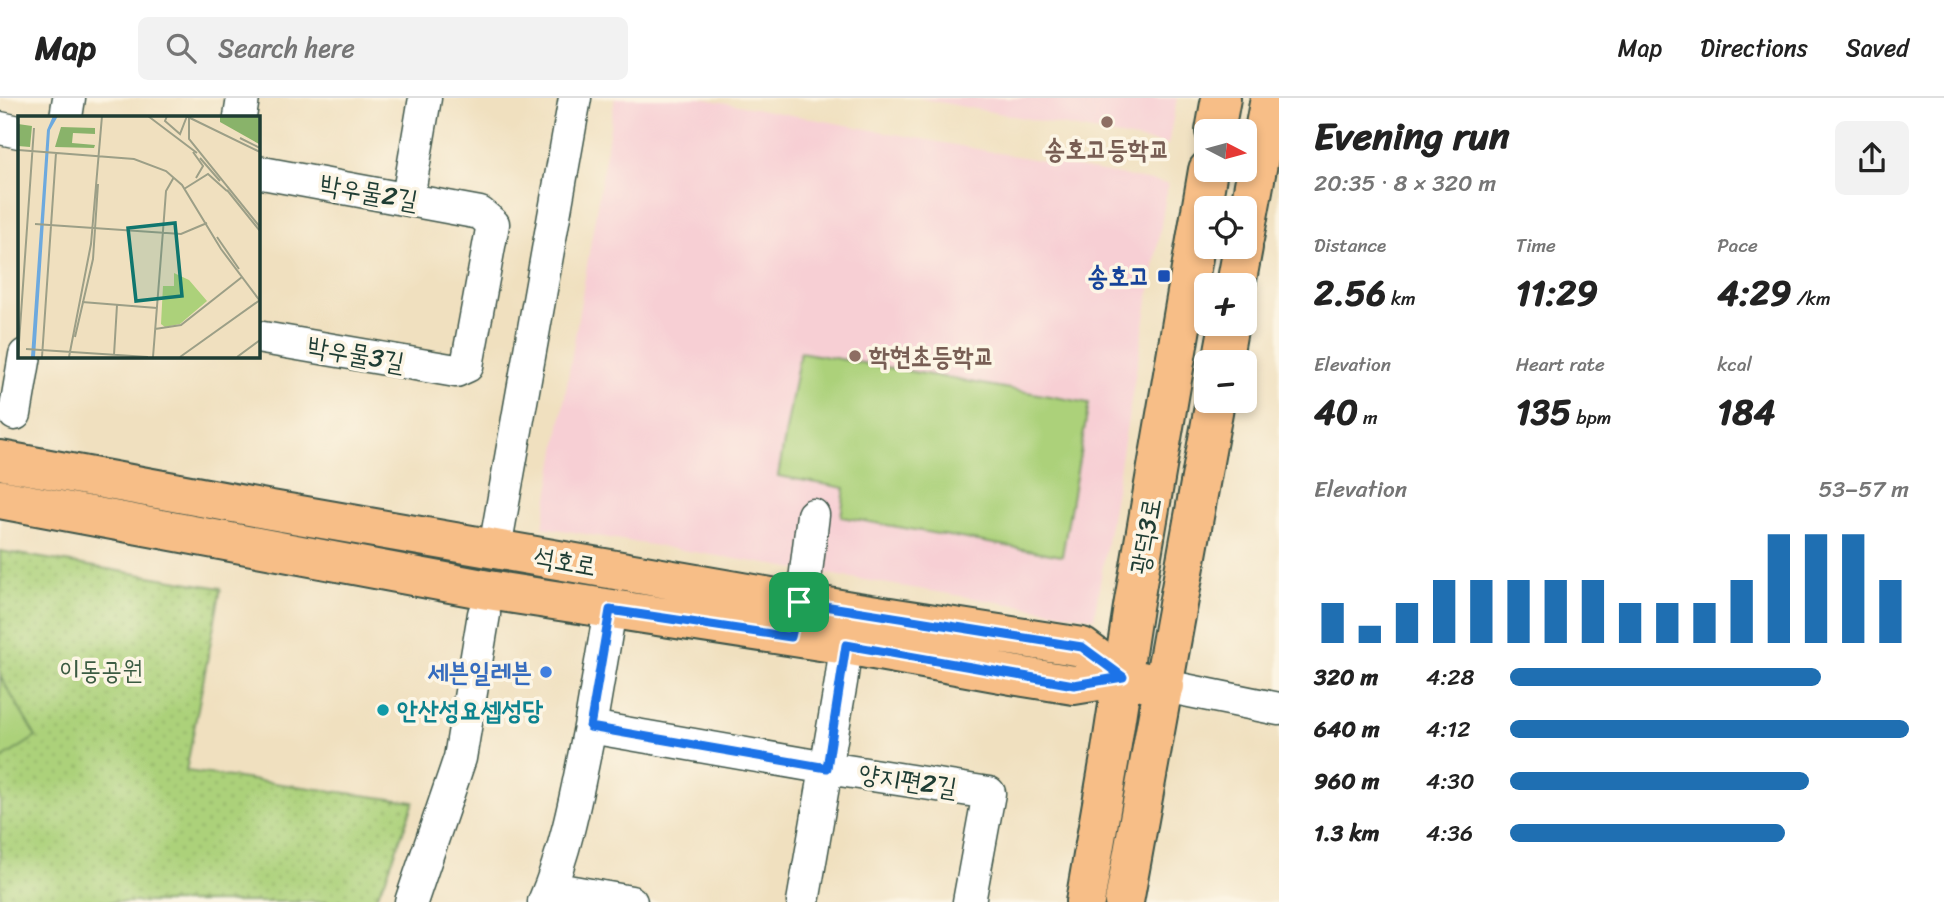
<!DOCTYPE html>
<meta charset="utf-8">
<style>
body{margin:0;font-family:Sriracha,"Poor Story",sans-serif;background:#f2f2f2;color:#222;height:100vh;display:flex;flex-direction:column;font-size:26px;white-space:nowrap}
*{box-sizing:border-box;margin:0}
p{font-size:23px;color:#767676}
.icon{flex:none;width:38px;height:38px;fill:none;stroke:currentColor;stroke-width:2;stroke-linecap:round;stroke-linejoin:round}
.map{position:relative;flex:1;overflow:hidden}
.side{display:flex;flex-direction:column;background:#fff;width:665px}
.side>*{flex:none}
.needle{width:46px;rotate:96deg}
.buttons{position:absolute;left:1194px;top:21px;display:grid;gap:14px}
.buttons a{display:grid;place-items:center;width:63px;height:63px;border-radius:10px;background:#fff;box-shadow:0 4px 10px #0003;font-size:35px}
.pin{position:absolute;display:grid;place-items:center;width:60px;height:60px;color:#fff;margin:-30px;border-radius:14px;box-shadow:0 4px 10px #0006}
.round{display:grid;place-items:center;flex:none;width:74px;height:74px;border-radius:10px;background:#f2f2f2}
.head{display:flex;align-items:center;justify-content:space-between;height:119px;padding:0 35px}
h1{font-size:38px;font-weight:700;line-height:52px}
.metrics{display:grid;grid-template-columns:repeat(3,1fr);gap:10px;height:119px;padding:7px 35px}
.metrics div{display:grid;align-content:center}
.metrics b{font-size:35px;font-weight:700}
.metrics small{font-size:19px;font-weight:400}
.metrics p{font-size:19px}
.chart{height:196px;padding:14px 35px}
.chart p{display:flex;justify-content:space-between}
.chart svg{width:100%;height:126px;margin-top:7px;stroke:#1f6fb2;stroke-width:6}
ul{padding:0 35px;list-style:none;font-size:23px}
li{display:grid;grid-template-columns:112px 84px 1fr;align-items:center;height:52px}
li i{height:18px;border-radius:9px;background:#1f6fb2}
header{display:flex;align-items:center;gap:42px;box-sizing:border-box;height:98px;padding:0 35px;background:#fff;border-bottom:2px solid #e0e0e0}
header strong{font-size:33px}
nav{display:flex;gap:38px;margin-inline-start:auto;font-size:24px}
.search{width:490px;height:63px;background:#f2f2f2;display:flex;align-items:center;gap:18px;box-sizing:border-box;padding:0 24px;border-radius:10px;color:#767676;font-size:26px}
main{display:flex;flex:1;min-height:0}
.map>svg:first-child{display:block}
.built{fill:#f7cfd4}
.park{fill:url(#park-dots);stroke:#668757;stroke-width:2}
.pitch{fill:#acd17a;stroke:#668757;stroke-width:2}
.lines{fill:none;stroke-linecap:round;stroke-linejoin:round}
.minor-casing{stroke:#3e5549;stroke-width:35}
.major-casing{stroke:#3e5549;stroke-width:42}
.minor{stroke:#fff;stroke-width:32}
.major{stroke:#f7be87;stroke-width:38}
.route-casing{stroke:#fff;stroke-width:14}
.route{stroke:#1a73e8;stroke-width:9}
.education-dot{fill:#8d6e63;stroke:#fcf5e5;stroke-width:2.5}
.transit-dot{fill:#1a4fb4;stroke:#fcf5e5;stroke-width:2.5}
.shop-dot{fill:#3f7fe0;stroke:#fcf5e5;stroke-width:2.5}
.culture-dot{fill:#0f9aa8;stroke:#fcf5e5;stroke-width:2.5}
.labels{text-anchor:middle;stroke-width:7;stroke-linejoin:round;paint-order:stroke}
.education-label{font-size:26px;font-weight:bold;fill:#785e54;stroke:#fcf5e5}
.street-label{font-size:26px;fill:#1f3d34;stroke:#fcf5e5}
.transit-label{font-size:26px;font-weight:bold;fill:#164399;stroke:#fcf5e5;text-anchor:end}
.park-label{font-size:26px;fill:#3b5b42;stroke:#fcf5e5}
.shop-label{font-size:26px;font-weight:bold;fill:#366cbe;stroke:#fcf5e5;text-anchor:end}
.culture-label{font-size:26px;font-weight:bold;fill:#0d838f;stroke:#fcf5e5;text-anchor:start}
.inset-road{fill:none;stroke:#9c9f87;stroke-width:2}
.view{fill:#0f766e;fill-opacity:0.15;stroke:#0f766e;stroke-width:3.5}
.inset-edge{fill:none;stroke:#1f3d34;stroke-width:3.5}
</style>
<header>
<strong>Map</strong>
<div class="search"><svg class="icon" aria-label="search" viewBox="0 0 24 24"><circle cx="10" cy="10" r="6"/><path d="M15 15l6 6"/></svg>Search here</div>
<nav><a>Map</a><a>Directions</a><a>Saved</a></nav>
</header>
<main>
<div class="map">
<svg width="1279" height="804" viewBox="0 0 1279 804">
<defs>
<pattern id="park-dots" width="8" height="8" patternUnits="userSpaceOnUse" patternTransform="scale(1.75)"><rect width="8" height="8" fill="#acd17a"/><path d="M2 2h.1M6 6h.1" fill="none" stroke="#94b46a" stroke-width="1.8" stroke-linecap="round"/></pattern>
</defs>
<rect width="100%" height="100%" fill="#fcf5e5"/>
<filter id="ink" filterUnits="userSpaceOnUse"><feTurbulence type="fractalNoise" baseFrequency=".0143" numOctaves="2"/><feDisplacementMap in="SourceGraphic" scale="14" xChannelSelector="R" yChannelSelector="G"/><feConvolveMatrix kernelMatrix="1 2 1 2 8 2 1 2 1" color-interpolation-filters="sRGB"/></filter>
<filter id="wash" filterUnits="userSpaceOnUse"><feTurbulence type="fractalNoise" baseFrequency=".00686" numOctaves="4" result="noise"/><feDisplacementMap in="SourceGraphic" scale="28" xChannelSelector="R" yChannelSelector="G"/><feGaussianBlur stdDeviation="1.57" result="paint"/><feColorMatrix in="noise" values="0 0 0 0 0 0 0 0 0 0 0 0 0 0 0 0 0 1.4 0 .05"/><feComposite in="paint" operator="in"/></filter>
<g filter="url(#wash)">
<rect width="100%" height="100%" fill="#f0e0bf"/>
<path class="built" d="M 615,0 L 700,0 L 1168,86 L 1094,520 L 543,429 Z
M 917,0 L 1177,0 L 1168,47 Z"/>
<path class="park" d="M 0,453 L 221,490 L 186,673 L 414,704 L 385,782 L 373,804 L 0,804 Z"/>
<path class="pitch" d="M 800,254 L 1089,305 L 1062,458 L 841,419 L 845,390 L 778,378 Z
M 0,578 L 36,639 L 0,662 Z"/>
</g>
<g filter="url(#ink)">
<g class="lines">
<defs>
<path id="minor" d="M 66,19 L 69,0
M 240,19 L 243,0
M 0,30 L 19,34
M 257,74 L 480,115 L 493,126 L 467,268 L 456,273 L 257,239
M 408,100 L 425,0
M 15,316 L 25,257
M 498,433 L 575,0
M 794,526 L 805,482 L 813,417
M 1165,588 L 1279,611
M 590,629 L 610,512
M 550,790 L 631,804
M 411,804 L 460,660 L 484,516
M 544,804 C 568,749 578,688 590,629 L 827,670 L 989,695 L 969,804
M 803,804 L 841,584 L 849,525"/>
<path id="major" d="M 1215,33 L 1221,0
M 1244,141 L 1270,0
M 1236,187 L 1243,149
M 1222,264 L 1229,226
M 0,362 L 271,412 L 851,513 L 1082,549 L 1123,579
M 0,401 L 488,492 L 846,547 L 1012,577 L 1074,587 L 1123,579 L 1165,588
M 1085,804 L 1110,659 L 1133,509 L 1208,72
M 1124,804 L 1215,303"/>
</defs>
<use href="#minor" class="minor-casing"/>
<use href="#major" class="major-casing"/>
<use href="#minor" class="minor"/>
<use href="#major" class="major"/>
</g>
</g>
<g class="lines" filter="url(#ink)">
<defs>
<path id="route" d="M 799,504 L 1082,549 L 1123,579 L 1074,587 L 846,547 L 827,670 L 590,629 L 610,512 L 791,539 Z"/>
</defs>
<use href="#route" class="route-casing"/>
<use href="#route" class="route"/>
</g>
<g class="education-dot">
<circle cx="1107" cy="24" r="7"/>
<circle cx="855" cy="258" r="7"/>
</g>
<rect class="transit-dot" x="1157" y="171" width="14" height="14" rx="3.5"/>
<circle class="shop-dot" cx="546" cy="574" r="7"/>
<circle class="culture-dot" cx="383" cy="612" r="7"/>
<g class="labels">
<g class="education-label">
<text x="1107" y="60">송호고등학교</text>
<text x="869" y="267" text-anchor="start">학현초등학교</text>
</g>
<g class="street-label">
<text transform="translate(369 94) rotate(10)" y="9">박우물2길</text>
<text transform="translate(356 256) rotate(10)" y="9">박우물3길</text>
<text transform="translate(1145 438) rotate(-80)" y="9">광덕3로</text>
<text transform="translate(565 463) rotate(10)" y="9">석호로</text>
<text transform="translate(908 682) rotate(9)" y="9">양지편2길</text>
</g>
<g class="transit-label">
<text x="1150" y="187">송호고</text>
</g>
<g class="park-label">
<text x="101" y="581">이동공원</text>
</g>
<g class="shop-label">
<text x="532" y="583">세븐일레븐</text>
</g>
<g class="culture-label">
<text x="397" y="621">안산성요셉성당</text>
</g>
</g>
<g transform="translate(18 18)">
<rect width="242" height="242" fill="#f0e0bf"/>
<path d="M 202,0 L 241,0 L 241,28 L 202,6 ZM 0,8 L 14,10 L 12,31 L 0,30 ZM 43,11 L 77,12 L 77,18 L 55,17 L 54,27 L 77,29 L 76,32 L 37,31 Z" fill="#89b36a"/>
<path d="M 156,157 L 171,164 L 189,185 L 162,208 L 147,211 L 143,208 L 145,170 L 156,170 Z" fill="#acd17a"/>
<path d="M 35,0 L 40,0 L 32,14 L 17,241 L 13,241 L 29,14 Z" fill="#6da9de"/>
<path class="inset-road" d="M 130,0 L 179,37M 149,0 L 147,5 L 162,18 L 169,0M 168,0 L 242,36M 171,1 L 171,23 L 242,111M 222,22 L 242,32M 0,34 L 116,43 L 148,55 L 164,69 L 203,133 L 242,185M 175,36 L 185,50 L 178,62M 182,42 L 202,65M 166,73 L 190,58 L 209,75M 209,74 L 242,115M 17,108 L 163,118 L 189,107M 145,115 L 148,75 L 156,61M 199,121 L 221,153M 64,186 L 139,192M 137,213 L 163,209 L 224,161M 57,221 L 75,143 L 80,68M 8,233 L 130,241M 96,239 L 99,189M 0,241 L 16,12M 24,241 L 38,37M 51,241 L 73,128 L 84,0M 135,241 L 145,115M 162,241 L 242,184M 219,241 L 242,224"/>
<path class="view" d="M 157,107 L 164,180 L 118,185 L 110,112 Z"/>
<rect width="242" height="242" class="inset-edge"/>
</g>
</svg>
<div class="buttons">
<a><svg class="needle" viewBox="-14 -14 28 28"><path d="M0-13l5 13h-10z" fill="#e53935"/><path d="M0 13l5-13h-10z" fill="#767676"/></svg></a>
<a><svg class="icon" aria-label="locate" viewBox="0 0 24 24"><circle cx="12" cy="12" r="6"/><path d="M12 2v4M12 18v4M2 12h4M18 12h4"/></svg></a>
<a>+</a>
<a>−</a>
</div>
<div class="pin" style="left:799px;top:504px;background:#1e9e55"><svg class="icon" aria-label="arrive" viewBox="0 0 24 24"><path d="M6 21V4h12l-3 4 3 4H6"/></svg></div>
</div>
<section class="side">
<div class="head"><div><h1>Evening run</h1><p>20:35 · 8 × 320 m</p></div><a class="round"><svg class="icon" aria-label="share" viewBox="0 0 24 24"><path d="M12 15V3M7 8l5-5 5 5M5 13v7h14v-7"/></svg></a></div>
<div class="metrics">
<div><p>Distance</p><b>2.56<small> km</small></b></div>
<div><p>Time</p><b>11:29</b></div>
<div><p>Pace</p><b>4:29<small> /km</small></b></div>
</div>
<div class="metrics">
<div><p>Elevation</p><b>40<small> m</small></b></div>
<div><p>Heart rate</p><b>135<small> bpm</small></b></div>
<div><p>kcal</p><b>184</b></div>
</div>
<div class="chart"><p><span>Elevation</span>53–57 m</p>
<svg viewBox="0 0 160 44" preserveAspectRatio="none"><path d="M5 44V30M15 44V38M25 44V30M35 44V22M45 44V22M55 44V22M65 44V22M75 44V22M85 44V30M95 44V30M105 44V30M115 44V22M125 44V6M135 44V6M145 44V6M155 44V22"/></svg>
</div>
<ul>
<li><b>320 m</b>4:28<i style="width:78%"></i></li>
<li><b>640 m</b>4:12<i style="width:100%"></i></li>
<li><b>960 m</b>4:30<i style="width:75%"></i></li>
<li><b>1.3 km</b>4:36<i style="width:69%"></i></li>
</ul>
</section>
</main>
